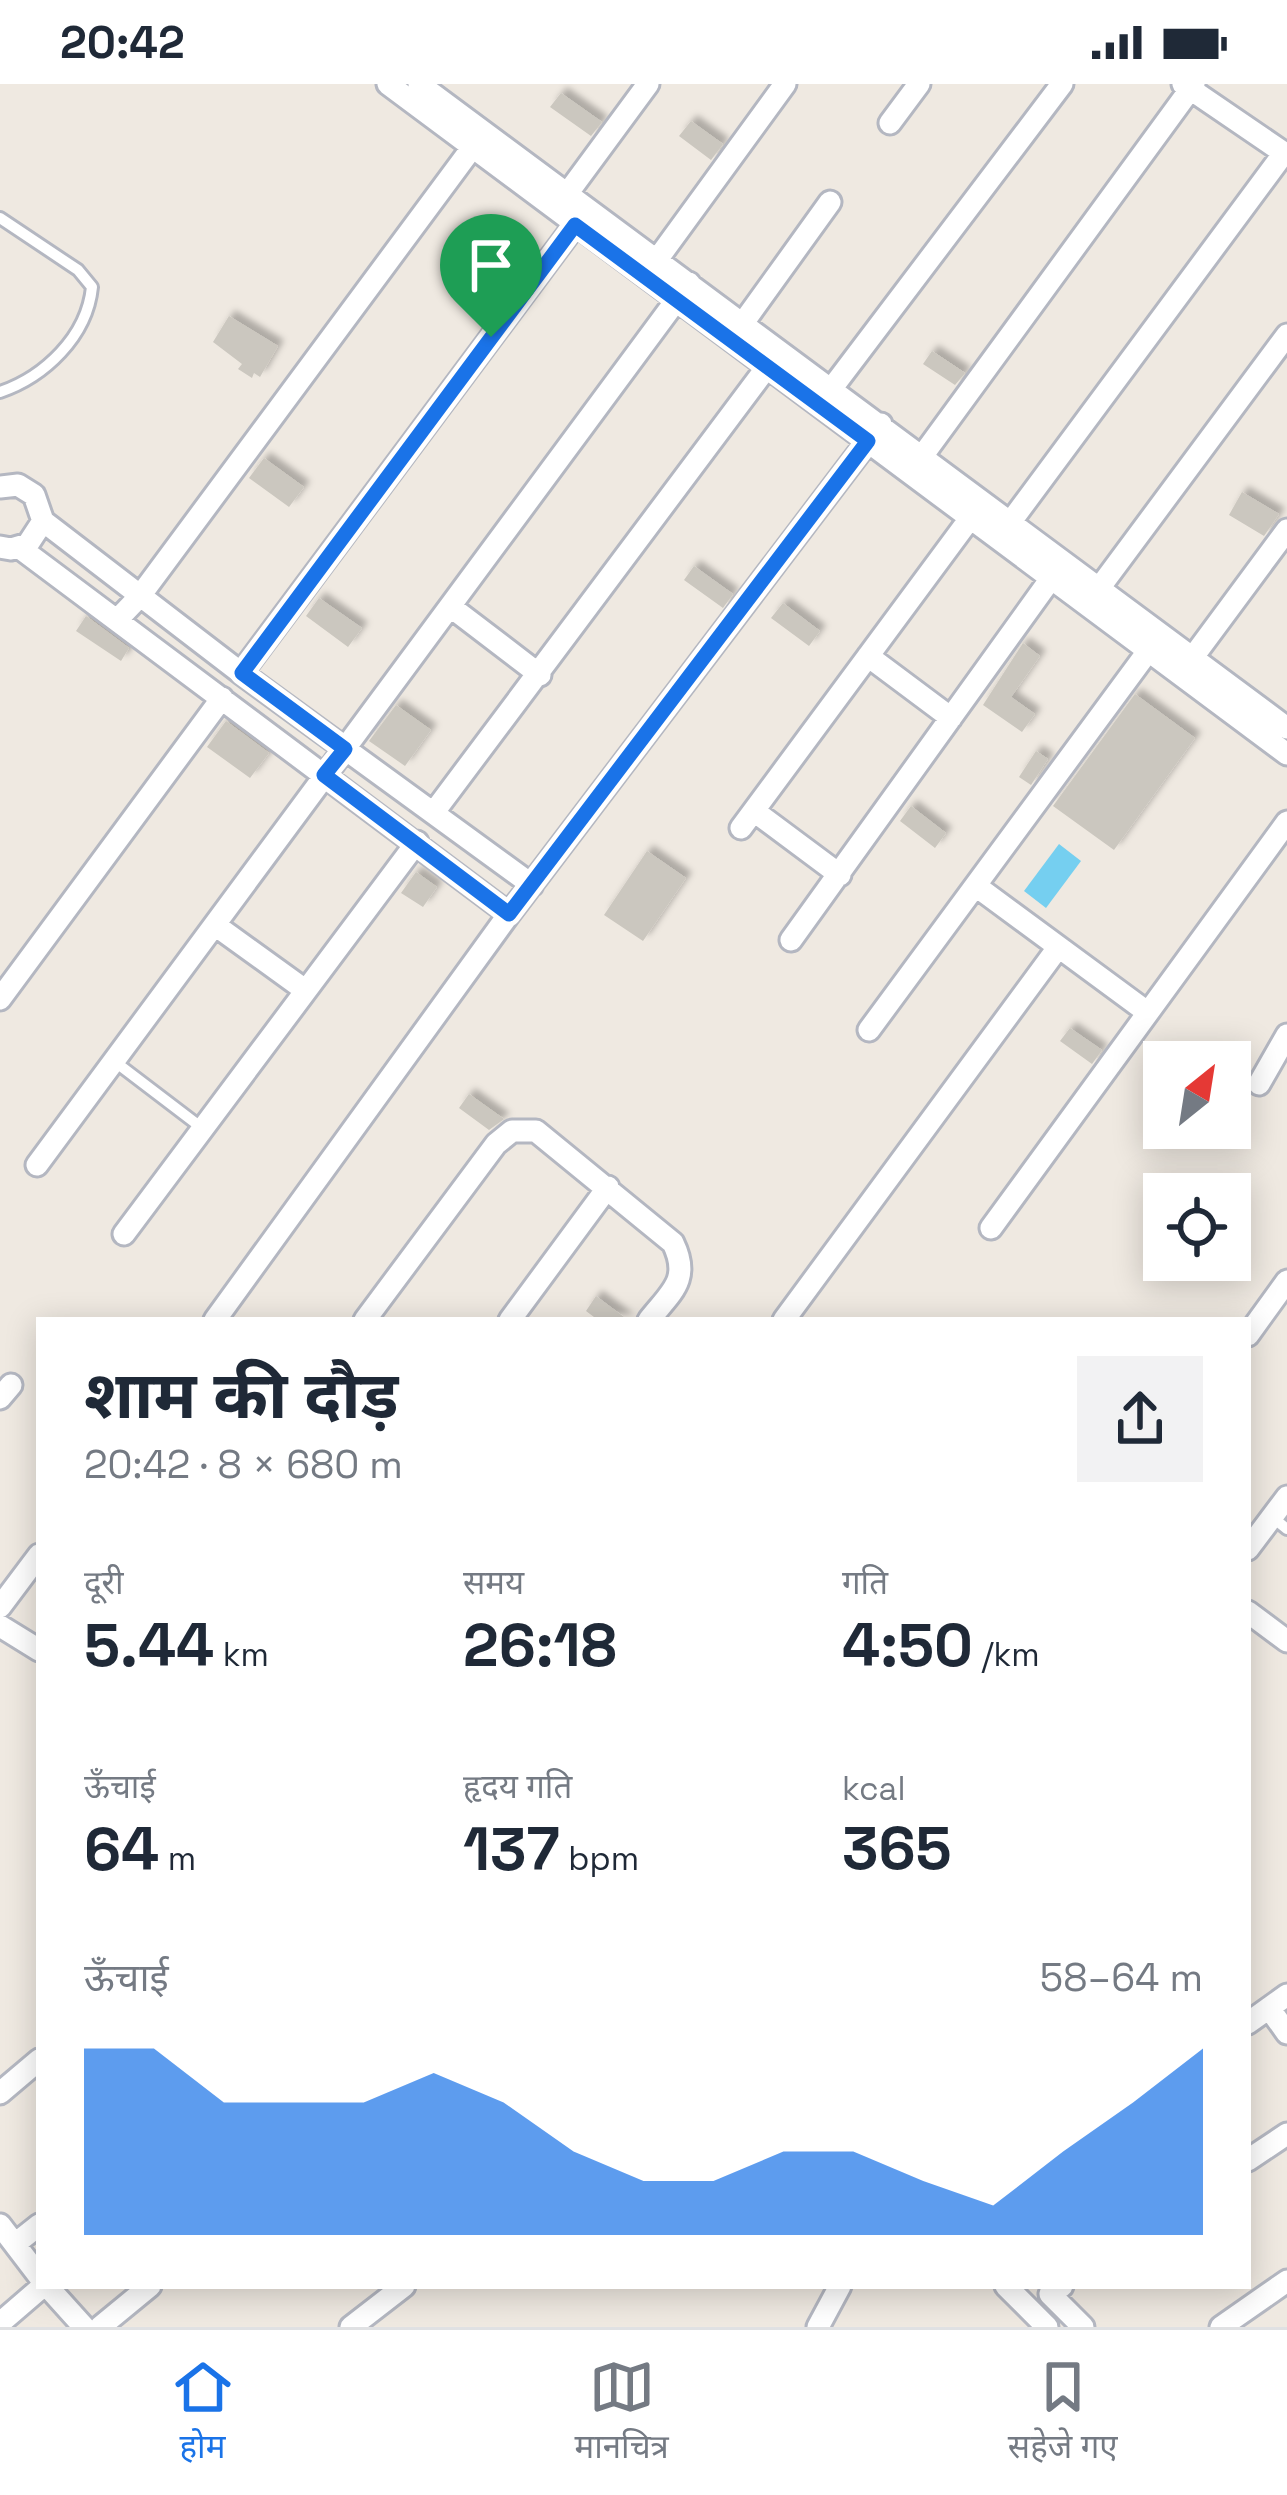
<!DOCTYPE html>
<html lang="hi">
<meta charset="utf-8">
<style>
body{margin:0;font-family:"Space Grotesk","Noto Sans Devanagari",sans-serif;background:#f2f2f3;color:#1f2937;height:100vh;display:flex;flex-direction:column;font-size:45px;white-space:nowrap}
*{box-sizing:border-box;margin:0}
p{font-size:39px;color:#747a83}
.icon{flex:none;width:66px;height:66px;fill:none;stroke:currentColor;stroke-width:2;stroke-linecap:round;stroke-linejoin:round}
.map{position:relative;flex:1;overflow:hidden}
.side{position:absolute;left:36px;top:1233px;width:1215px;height:972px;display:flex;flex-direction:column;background:#fff;border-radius:0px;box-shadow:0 6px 30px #0003}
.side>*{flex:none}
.needle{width:78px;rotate:30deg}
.controls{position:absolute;left:1143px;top:957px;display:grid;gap:24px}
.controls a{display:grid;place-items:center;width:108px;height:108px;border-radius:0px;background:#fff;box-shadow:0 6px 30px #0003;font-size:60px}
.pin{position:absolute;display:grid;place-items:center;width:102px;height:102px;color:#fff;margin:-123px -51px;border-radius:50% 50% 50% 0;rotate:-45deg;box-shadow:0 0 12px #0007}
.pin .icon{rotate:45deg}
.round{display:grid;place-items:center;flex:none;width:126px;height:126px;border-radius:0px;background:#f2f2f3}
.overview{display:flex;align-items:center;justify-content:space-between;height:204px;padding:0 48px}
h1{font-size:66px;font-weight:700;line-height:90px}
.metrics{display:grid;grid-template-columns:repeat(3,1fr);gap:18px;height:204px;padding:12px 48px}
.metrics div{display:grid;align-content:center}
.metrics b{font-size:60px;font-weight:700}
.metrics small{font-size:33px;font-weight:400}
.metrics p{font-size:33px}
.chart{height:336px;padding:24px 48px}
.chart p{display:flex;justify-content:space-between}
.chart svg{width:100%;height:216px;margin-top:12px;fill:#1a73e8;opacity:.7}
.status{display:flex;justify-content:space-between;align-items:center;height:84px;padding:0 60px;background:#fff;direction:ltr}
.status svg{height:33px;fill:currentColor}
.tabs{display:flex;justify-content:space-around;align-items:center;height:168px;border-top:3px solid #e0e1e3;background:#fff;font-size:33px;color:#747a83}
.tabs a{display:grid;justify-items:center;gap:6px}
.tabs .current{color:#1a73e8}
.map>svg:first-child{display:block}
.water{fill:#75cff0}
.building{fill:#cbc7bf;filter:url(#shadow)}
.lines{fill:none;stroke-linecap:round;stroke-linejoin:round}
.service-casing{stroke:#b4b7c1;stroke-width:16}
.minor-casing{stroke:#b4b7c1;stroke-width:27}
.service{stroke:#fff;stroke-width:10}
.minor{stroke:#fff;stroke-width:21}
.route-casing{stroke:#fff;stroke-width:24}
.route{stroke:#1a73e8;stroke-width:15}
</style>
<div class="status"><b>20:42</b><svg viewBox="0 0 49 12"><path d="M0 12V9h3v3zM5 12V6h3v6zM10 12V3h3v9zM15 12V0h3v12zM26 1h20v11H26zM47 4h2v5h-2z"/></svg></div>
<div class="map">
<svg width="1287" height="2243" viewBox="0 0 1287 2243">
<defs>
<filter id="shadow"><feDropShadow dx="6" dy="-6" stdDeviation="3" flood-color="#0004"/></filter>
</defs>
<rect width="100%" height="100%" fill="#efe9e1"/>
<path class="water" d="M 1059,760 L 1081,777 L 1046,824 L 1024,807 Z"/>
<path class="building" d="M 561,9 L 602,38 L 591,52 L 550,23 Z
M 691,37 L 723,60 L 711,76 L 679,52 Z
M 229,232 L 278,262 L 260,293 L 254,289 L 252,294 L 238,285 L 242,280 L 213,258 Z
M 932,267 L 965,289 L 955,301 L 923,280 Z
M 264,374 L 304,403 L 289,423 L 249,394 Z
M 1242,408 L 1279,430 L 1264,452 L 1229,431 Z
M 694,482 L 733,510 L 723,524 L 684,496 Z
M 319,514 L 362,544 L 348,563 L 306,532 Z
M 783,519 L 820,547 L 809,562 L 771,534 Z
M 86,532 L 129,564 L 121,577 L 76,547 Z
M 1023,559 L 1040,572 L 1011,613 L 1035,630 L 1022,648 L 983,621 Z
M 1135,610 L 1195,654 L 1114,766 L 1053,722 Z
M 396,621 L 431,646 L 405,682 L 369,657 Z
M 226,637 L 269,669 L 250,694 L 207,663 Z
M 1036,667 L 1048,675 L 1031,701 L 1019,693 Z
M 911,722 L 946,749 L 935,764 L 900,737 Z
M 647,767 L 686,794 L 643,857 L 604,831 Z
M 416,788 L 437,803 L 423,823 L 401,809 Z
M 1070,944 L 1102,966 L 1092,980 L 1060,957 Z
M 469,1010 L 504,1035 L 489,1046 L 459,1024 Z
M 596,1212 L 628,1236 L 598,1236 L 586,1227 Z"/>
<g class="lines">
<defs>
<path id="service" d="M 0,134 L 78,186 L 92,203 C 87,253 44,293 0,308
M 114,977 L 202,1044
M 1272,1433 L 1287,1445"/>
<path id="minor" d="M 388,0 L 1287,670
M 419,0 L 1287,644
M 1183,0 L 1287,71
M 890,39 L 919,0
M 567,110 L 648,0
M 651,184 L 785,0
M 743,239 L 830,118
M 832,304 L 1062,0
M 923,371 L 1194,0
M 0,403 L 18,401 L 34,411 L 43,437 L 28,460 L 11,465 L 0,463
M 1012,436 L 1284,69
M 43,437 L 241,589 L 532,801
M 20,464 L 509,830
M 1100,503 L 1287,251
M 451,523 L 540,591
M 117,536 L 140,512 L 480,53
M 868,572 L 951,634
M 1193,573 L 1287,446
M 241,589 L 575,141
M 754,727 L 840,791
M 434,728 L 767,283
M 741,744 L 971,433
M 976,802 L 1147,928
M 215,841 L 305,906
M 791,856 L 1052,493
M 0,915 L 222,614
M 869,946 L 1157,555
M 1259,1000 L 1287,951
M 37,1081 L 689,199
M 991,1144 L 1287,738
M 124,1150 L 417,758
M 215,1236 L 509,830 L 881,340
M 365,1236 L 496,1060 L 512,1047 L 536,1047 L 673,1159 C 691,1196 671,1208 649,1236
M 510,1236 L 608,1103
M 784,1236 L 1057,865
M 1248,1251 L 1287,1197
M 0,1314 L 11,1301
M 1248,1465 L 1287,1413
M 0,1523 L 39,1471
M 1248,1528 L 1287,1557
M 0,1542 L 39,1566
M 1269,1924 L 1287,1949
M 1248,1939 L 1287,1911
M 0,2009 L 39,1976
M 1248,2076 L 1287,2050
M 0,2141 L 39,2192
M 15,2160 L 39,2141
M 47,2202 L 84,2243
M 1006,2202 L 1047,2243
M 1062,2202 L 1050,2210 L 1083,2243
M 0,2239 L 43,2202
M 100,2243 L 150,2202
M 351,2243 L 404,2202
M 818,2243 L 840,2202
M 1221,2243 L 1287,2197"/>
</defs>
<use href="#service" class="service-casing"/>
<use href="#minor" class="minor-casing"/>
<use href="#service" class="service"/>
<use href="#minor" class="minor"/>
</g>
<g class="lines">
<defs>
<path id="route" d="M 575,141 L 868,357 L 509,830 L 324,691 L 345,665 L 242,589 Z"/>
</defs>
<use href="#route" class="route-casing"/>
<use href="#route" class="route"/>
</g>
</svg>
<div class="controls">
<a><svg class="needle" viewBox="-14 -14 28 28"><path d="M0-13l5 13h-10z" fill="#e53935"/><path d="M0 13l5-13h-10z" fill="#747a83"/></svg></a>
<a><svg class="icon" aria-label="locate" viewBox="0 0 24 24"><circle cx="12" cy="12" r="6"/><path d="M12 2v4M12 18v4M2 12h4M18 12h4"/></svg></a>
</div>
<div class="pin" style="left:491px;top:253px;background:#1e9e55"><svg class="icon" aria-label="arrive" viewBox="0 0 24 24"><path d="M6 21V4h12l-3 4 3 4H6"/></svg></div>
<section class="side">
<div class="overview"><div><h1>शाम की दौड़</h1><p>20:42 · 8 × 680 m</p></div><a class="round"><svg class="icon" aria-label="share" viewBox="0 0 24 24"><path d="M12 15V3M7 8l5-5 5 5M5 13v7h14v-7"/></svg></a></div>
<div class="metrics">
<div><p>दूरी</p><b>5.44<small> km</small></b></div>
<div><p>समय</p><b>26:18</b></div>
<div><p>गति</p><b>4:50<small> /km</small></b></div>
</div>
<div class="metrics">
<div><p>ऊँचाई</p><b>64<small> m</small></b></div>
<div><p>हृदय गति</p><b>137<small> bpm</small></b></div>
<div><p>kcal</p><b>365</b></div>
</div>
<div class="chart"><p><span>ऊँचाई</span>58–64 m</p>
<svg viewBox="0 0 160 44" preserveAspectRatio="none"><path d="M0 44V6L10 6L20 17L30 17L40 17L50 11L60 17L70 27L80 33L90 33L100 27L110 27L120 33L130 38L140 27L150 17L160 6V44z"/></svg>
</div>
</section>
</div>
<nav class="tabs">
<a class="current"><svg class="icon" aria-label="home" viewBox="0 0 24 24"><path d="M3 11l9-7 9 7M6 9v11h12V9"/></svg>होम</a>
<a><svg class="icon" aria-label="map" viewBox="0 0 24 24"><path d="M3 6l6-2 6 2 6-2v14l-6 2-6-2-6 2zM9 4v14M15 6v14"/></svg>मानचित्र</a>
<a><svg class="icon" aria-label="saved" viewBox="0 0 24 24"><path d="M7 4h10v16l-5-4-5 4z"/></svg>सहेजे गए</a>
</nav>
